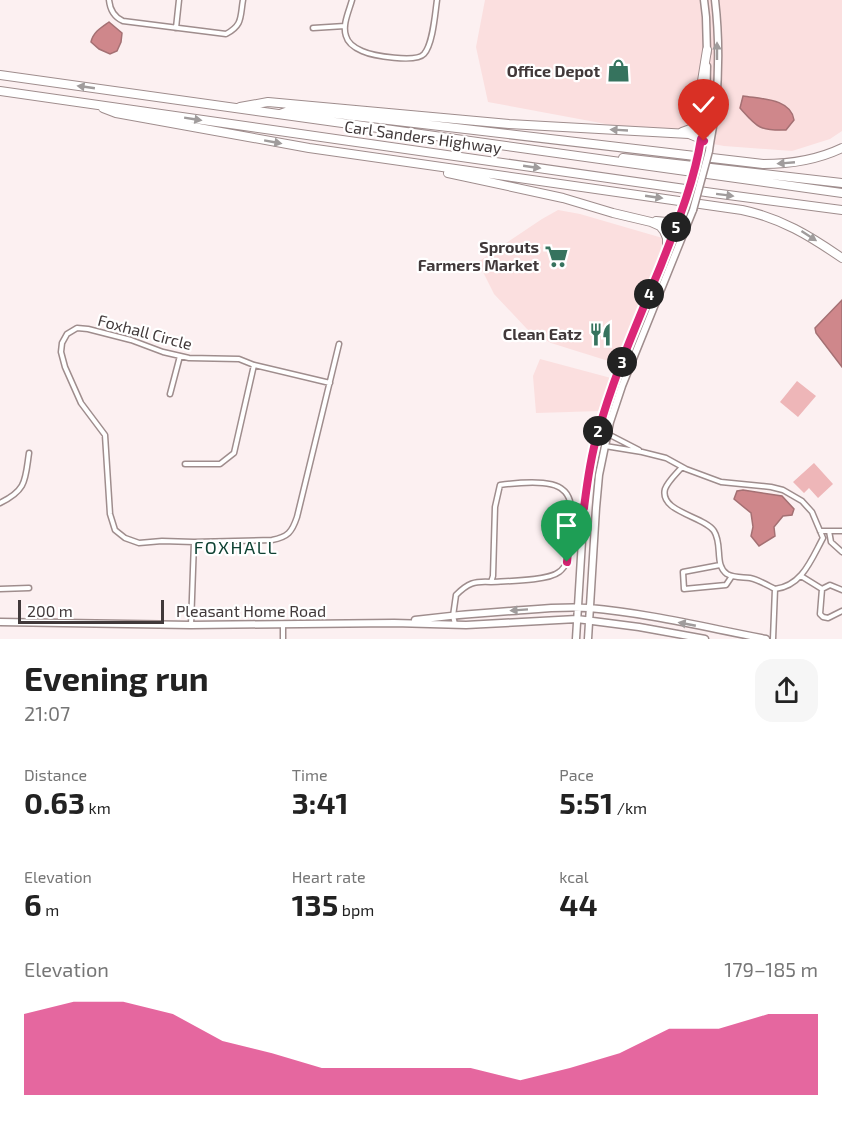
<!DOCTYPE html>
<meta charset="utf-8">
<style>
body{margin:0;font-family:"Exo 2",sans-serif;background:#f6f6f6;color:#222;height:100vh;display:flex;flex-direction:column;font-size:22px;white-space:nowrap}
*{box-sizing:border-box;margin:0}
p{font-size:20px;color:#767676}
.icon{flex:none;width:33px;height:33px;fill:none;stroke:currentColor;stroke-width:2;stroke-linecap:round;stroke-linejoin:round}
.map{position:relative;height:639px;overflow:hidden}
.sheet{display:flex;flex-direction:column;background:#fff;flex:1}
.sheet>*{flex:none}
.scale{position:absolute;left:18px;bottom:15px;width:146px;box-sizing:border-box;padding-left:6px;border:3px solid #41393a;border-top:0;font-size:16px;line-height:21px;white-space:nowrap;color:#41393a;-webkit-text-stroke:4px #fff;paint-order:stroke}
.pin{position:absolute;display:grid;place-items:center;width:51px;height:51px;color:#fff;margin:-62px -26px;border-radius:50% 50% 50% 0;rotate:-45deg;box-shadow:0 0 6px #0007}
.pin .icon{rotate:45deg}
.km{position:absolute;width:30px;height:30px;margin:-15px;border-radius:50%;background:#222;color:#fff;font-size:16px;line-height:30px;text-align:center}
.round{display:grid;place-items:center;flex:none;width:63px;height:63px;border-radius:18px;background:#f6f6f6}
.overview{display:flex;align-items:center;justify-content:space-between;height:102px;padding:0 24px}
h1{font-size:33px;font-weight:700;line-height:45px}
.figures{display:grid;grid-template-columns:repeat(3,1fr);gap:9px;height:102px;padding:6px 24px}
.figures div{display:grid;align-content:center}
.figures b{font-size:30px;font-weight:700}
.figures small{font-size:16px;font-weight:400}
.figures p{font-size:16px}
.chart{height:168px;padding:12px 24px}
.chart p{display:flex;justify-content:space-between}
.chart svg{width:100%;height:108px;margin-top:6px;fill:#db2777;opacity:.7}
.map>svg:first-child{display:block}
.built{fill:#fbdfdf}
.garden{fill:#eeb6b8}
.water{fill:#cf878b;stroke:#a47073;stroke-width:1.5}
.lines{fill:none;stroke-linecap:round;stroke-linejoin:round}
.minor-casing{stroke:#9f8d8d;stroke-width:7}
.secondary-casing{stroke:#9f8d8d;stroke-width:9}
.motorway-casing{stroke:#9f8d8d;stroke-width:10}
.minor{stroke:#fff;stroke-width:4}
.secondary{stroke:#fff;stroke-width:6}
.motorway{stroke:#fff;stroke-width:8}
.secondary-bridge-casing{stroke:#9f8d8d;stroke-width:9;stroke-linecap:butt}
.secondary-bridge{stroke:#fff;stroke-width:6}
.oneway{fill:#a09c9c}
.route-casing{stroke:#fff;stroke-width:12}
.route{stroke:#db2777;stroke-width:8}
.labels{text-anchor:middle;stroke-width:4.5;stroke-linejoin:round;paint-order:stroke}
.poi-label{font-size:16px;font-weight:bold;fill:#41393a;stroke:#fff;text-anchor:end}
.street-label{font-size:16px;fill:#41393a;stroke:#fff}
.neighbourhood-label{font-size:18px;letter-spacing:1.5px;fill:#0f4233;stroke:#fff}
</style>
<div class="map">
<svg width="842" height="639" viewBox="0 0 842 639">
<rect width="100%" height="100%" fill="#fcf0f1"/>
<path class="built" d="M 485,0 L 842,0 L 842,131 L 830,139 L 792,151 L 724,146 L 488,102 L 476,47 Z
M 558,210 L 580,214 L 666,239 L 666,246 L 618,364 L 551,343 L 527,329 L 494,294 L 478,262 L 542,219 Z
M 540,359 L 611,378 L 601,411 L 536,413 L 533,376 Z"/>
<path class="garden" d="M 797,381 L 816,396 L 798,417 L 780,402 Z
M 814,463 L 833,484 L 818,498 L 809,488 L 804,493 L 793,482 Z"/>
<path class="water" d="M 109,22 L 122,33 L 121,42 L 117,51 L 110,54 L 99,49 L 91,42 C 93,32 102,27 109,22 Z
M 743,96 C 760,99 791,98 794,120 L 786,130 C 759,131 757,127 740,108 Z
M 842,300 L 842,367 L 816,333 L 815,328 Z
M 743,490 L 782,496 L 794,509 L 792,515 L 783,516 L 774,527 L 775,536 L 759,546 L 751,536 L 753,527 L 751,513 L 734,499 L 737,491 Z"/>
<g class="lines">
<defs>
<path id="minor" d="M 109,0 C 110,10 114,17 123,21 L 226,34 C 243,25 240,17 243,0
M 352,0 C 349,11 342,25 346,36 C 348,44 355,48 362,51 C 373,56 416,63 424,54 C 433,44 435,14 437,0
M 176,28 L 179,0
M 313,28 L 345,26
M 330,383 L 254,365 L 239,359 L 189,358 L 163,352 L 131,340 L 88,329 L 77,328 L 67,334 L 62,343 L 61,352 L 65,367 L 81,403 L 105,435 L 110,514 L 115,530 L 125,538 L 139,543 L 162,541 L 194,542 L 272,540 C 288,537 292,532 297,517 L 339,344
M 170,394 L 180,356
M 608,434 L 639,450
M 605,446 L 642,452 L 666,458 L 686,469 L 721,482 L 771,487 L 783,490 L 802,501 L 812,512 L 823,538 C 811,560 802,586 775,589
M 185,464 L 220,464 L 234,453 L 254,365
M 682,467 C 677,473 668,481 665,489 C 659,512 704,516 714,531 C 723,545 714,565 727,574 C 734,578 743,577 750,578 C 759,580 767,585 775,589
M 0,503 C 27,490 25,480 29,453
M 571,507 L 584,508
M 820,531 L 842,531
M 829,531 L 831,542 L 842,552
M 720,565 L 683,572 L 684,589 L 726,585 L 732,576
M 801,576 L 822,589
M 0,589 L 29,588
M 822,589 L 820,614 L 823,617 L 828,618 L 842,611
M 822,589 L 830,585 L 842,590
M 455,624 L 453,616 L 456,595 C 468,583 474,581 491,582 L 493,576 L 495,507 L 500,485 C 515,483 552,479 563,490 C 566,492 569,498 570,501 C 573,511 571,551 567,561 C 566,565 562,570 559,572 C 548,581 507,581 491,582
M 191,625 L 194,542
M 283,639 L 283,625
M 773,639 L 775,589"/>
<path id="secondary" d="M 704,0 L 706,17 L 707,53
M 700,149 L 706,103 L 707,66
M 709,151 C 711,135 715,120 716,104 C 719,70 719,34 715,0
M 415,620 C 447,616 479,613 511,611 C 537,609 563,606 589,608 C 648,613 708,628 766,639
M 0,622 L 191,625 L 394,623 L 466,625 L 577,619 L 639,627 L 705,639
M 576,639 L 584,508 L 588,473 L 596,437 L 614,383 L 683,208
M 588,639 L 596,508 L 599,475 L 610,422 L 622,386 L 693,210"/>
<path id="motorway" d="M 0,75 L 842,193
M 0,91 L 713,193 L 842,210
M 240,107 L 268,102 L 509,124 L 689,134 L 701,139
M 103,108 L 116,113 L 309,148 L 742,210 C 781,218 810,236 842,258
M 280,114 L 294,109 L 763,164 C 791,164 817,160 842,148
M 682,132 L 693,128 L 700,116 L 702,81 L 707,50
M 623,158 L 842,183
M 448,173 L 563,198 L 613,213 L 651,222 L 660,226 L 664,231 L 667,238 L 667,249
M 656,221 L 677,223"/>
</defs>
<use href="#minor" class="minor-casing"/>
<use href="#secondary" class="secondary-casing"/>
<use href="#motorway" class="motorway-casing"/>
<use href="#minor" class="minor"/>
<use href="#secondary" class="secondary"/>
<use href="#motorway" class="motorway"/>
<defs>
<path id="secondary-bridge" d="M 683,208 L 691,185 L 700,149
M 693,210 L 709,151"/>
</defs>
<use href="#secondary-bridge" class="secondary-bridge-casing"/>
<use href="#secondary-bridge" class="secondary-bridge"/>
</g>
<defs><path id="oneway-solid" d="M-6-.8H1V-3.2L6.5 0L1 3.2V.8H-6Z" transform="scale(1.5)"/></defs>
<g class="oneway">
<use href="#oneway-solid" transform="translate(717 51) rotate(-90)"/>
<use href="#oneway-solid" transform="translate(86 87) rotate(-172)"/>
<use href="#oneway-solid" transform="translate(193 119) rotate(9)"/>
<use href="#oneway-solid" transform="translate(619 130) rotate(-177)"/>
<use href="#oneway-solid" transform="translate(273 142) rotate(10)"/>
<use href="#oneway-solid" transform="translate(786 163) rotate(175)"/>
<use href="#oneway-solid" transform="translate(532 167) rotate(8)"/>
<use href="#oneway-solid" transform="translate(725 195) rotate(7)"/>
<use href="#oneway-solid" transform="translate(654 197) rotate(8)"/>
<use href="#oneway-solid" transform="translate(809 236) rotate(33)"/>
<use href="#oneway-solid" transform="translate(519 610) rotate(176)"/>
<use href="#oneway-solid" transform="translate(687 624) rotate(-169)"/>
</g>
<g class="lines">
<defs>
<path id="route" d="M 567,562 L 571,522 L 571,507 L 584,508 C 587,484 590,459 597,436 C 613,377 638,321 661,265 C 677,224 694,183 701,139 L 704,141"/>
</defs>
<use href="#route" class="route-casing"/>
<use href="#route" class="route"/>
</g>
<defs>
<symbol id="shop-bare" viewBox="-9 -9 18 18"><path d="M-5-2.5h2.3a2.7 3.5 0 0 1 5.4 0H5L5.5 6h-11ZM-1.5-2.5h3a1.5 2.3 0 0 0-3 0Z" fill="#36735e" stroke="#fff" stroke-width="2.5" paint-order="stroke"/></symbol>
<symbol id="supermarket-bare" viewBox="-9 -9 18 18"><path d="M-6-5.5h2.5l.6 2H6L4.5 2H-2.5L-4.4-4H-6ZM-1.5 3.2a1.3 1.3 0 1 0 .1 0ZM3 3.2a1.3 1.3 0 1 0 .1 0Z" fill="#36735e" stroke="#fff" stroke-width="2.5" paint-order="stroke"/></symbol>
<symbol id="restaurant-bare" viewBox="-9 -9 18 18"><path d="M-5-6h1v4h1v-4h1v4h1v-4h1v5L-1.5 .5V6h-2V.5L-5-1ZM5-6V6H3V1.5H1.5Q1.5-4 5-6Z" fill="#36735e" stroke="#fff" stroke-width="2.5" paint-order="stroke"/></symbol>
</defs>
<g fill-rule="evenodd">
<use href="#shop-bare" x="602" y="54" width="33" height="33"/>
<use href="#supermarket-bare" x="540" y="240" width="33" height="33"/>
<use href="#restaurant-bare" x="584" y="318" width="33" height="33"/>
</g>
<g class="labels">
<g class="poi-label">
<text x="600" y="77">Office Depot</text>
<text x="539" y="253">Sprouts<tspan x="539" dy="18">Farmers Market</tspan></text>
<text x="582" y="340">Clean Eatz</text>
</g>
<g class="street-label">
<text transform="translate(423 137) rotate(8)" y="6">Carl Sanders Highway</text>
<text transform="translate(145 332) rotate(15)" y="6">Foxhall Circle</text>
<text x="251" y="617">Pleasant Home Road</text>
</g>
<g class="neighbourhood-label">
<text x="236" y="554">FOXHALL</text>
</g>
</g>
</svg>
<div class="scale">200 m</div>
<div class="pin" style="left:567px;top:562px;background:#1e9e55"><svg class="icon" aria-label="arrive" viewBox="0 0 24 24"><path d="M6 21V4h12l-3 4 3 4H6"/></svg></div>
<div class="pin" style="left:704px;top:141px;background:#d93025"><svg class="icon" aria-label="check" viewBox="0 0 24 24"><path d="M5 12l5 5 9-10"/></svg></div>
<b class="km" style="left:598px;top:431px">2</b>
<b class="km" style="left:622px;top:362px">3</b>
<b class="km" style="left:649px;top:294px">4</b>
<b class="km" style="left:676px;top:227px">5</b>
</div>
<section class="sheet">
<div class="overview"><div><h1>Evening run</h1><p>21:07</p></div><a class="round"><svg class="icon" aria-label="share" viewBox="0 0 24 24"><path d="M12 15V3M7 8l5-5 5 5M5 13v7h14v-7"/></svg></a></div>
<div class="figures">
<div><p>Distance</p><b>0.63<small> km</small></b></div>
<div><p>Time</p><b>3:41</b></div>
<div><p>Pace</p><b>5:51<small> /km</small></b></div>
</div>
<div class="figures">
<div><p>Elevation</p><b>6<small> m</small></b></div>
<div><p>Heart rate</p><b>135<small> bpm</small></b></div>
<div><p>kcal</p><b>44</b></div>
</div>
<div class="chart"><p><span>Elevation</span>179–185 m</p>
<svg viewBox="0 0 160 44" preserveAspectRatio="none"><path d="M0 44V11L10 6L20 6L30 11L40 22L50 27L60 33L70 33L80 33L90 33L100 38L110 33L120 27L130 17L140 17L150 11L160 11V44z"/></svg>
</div>
</section>
